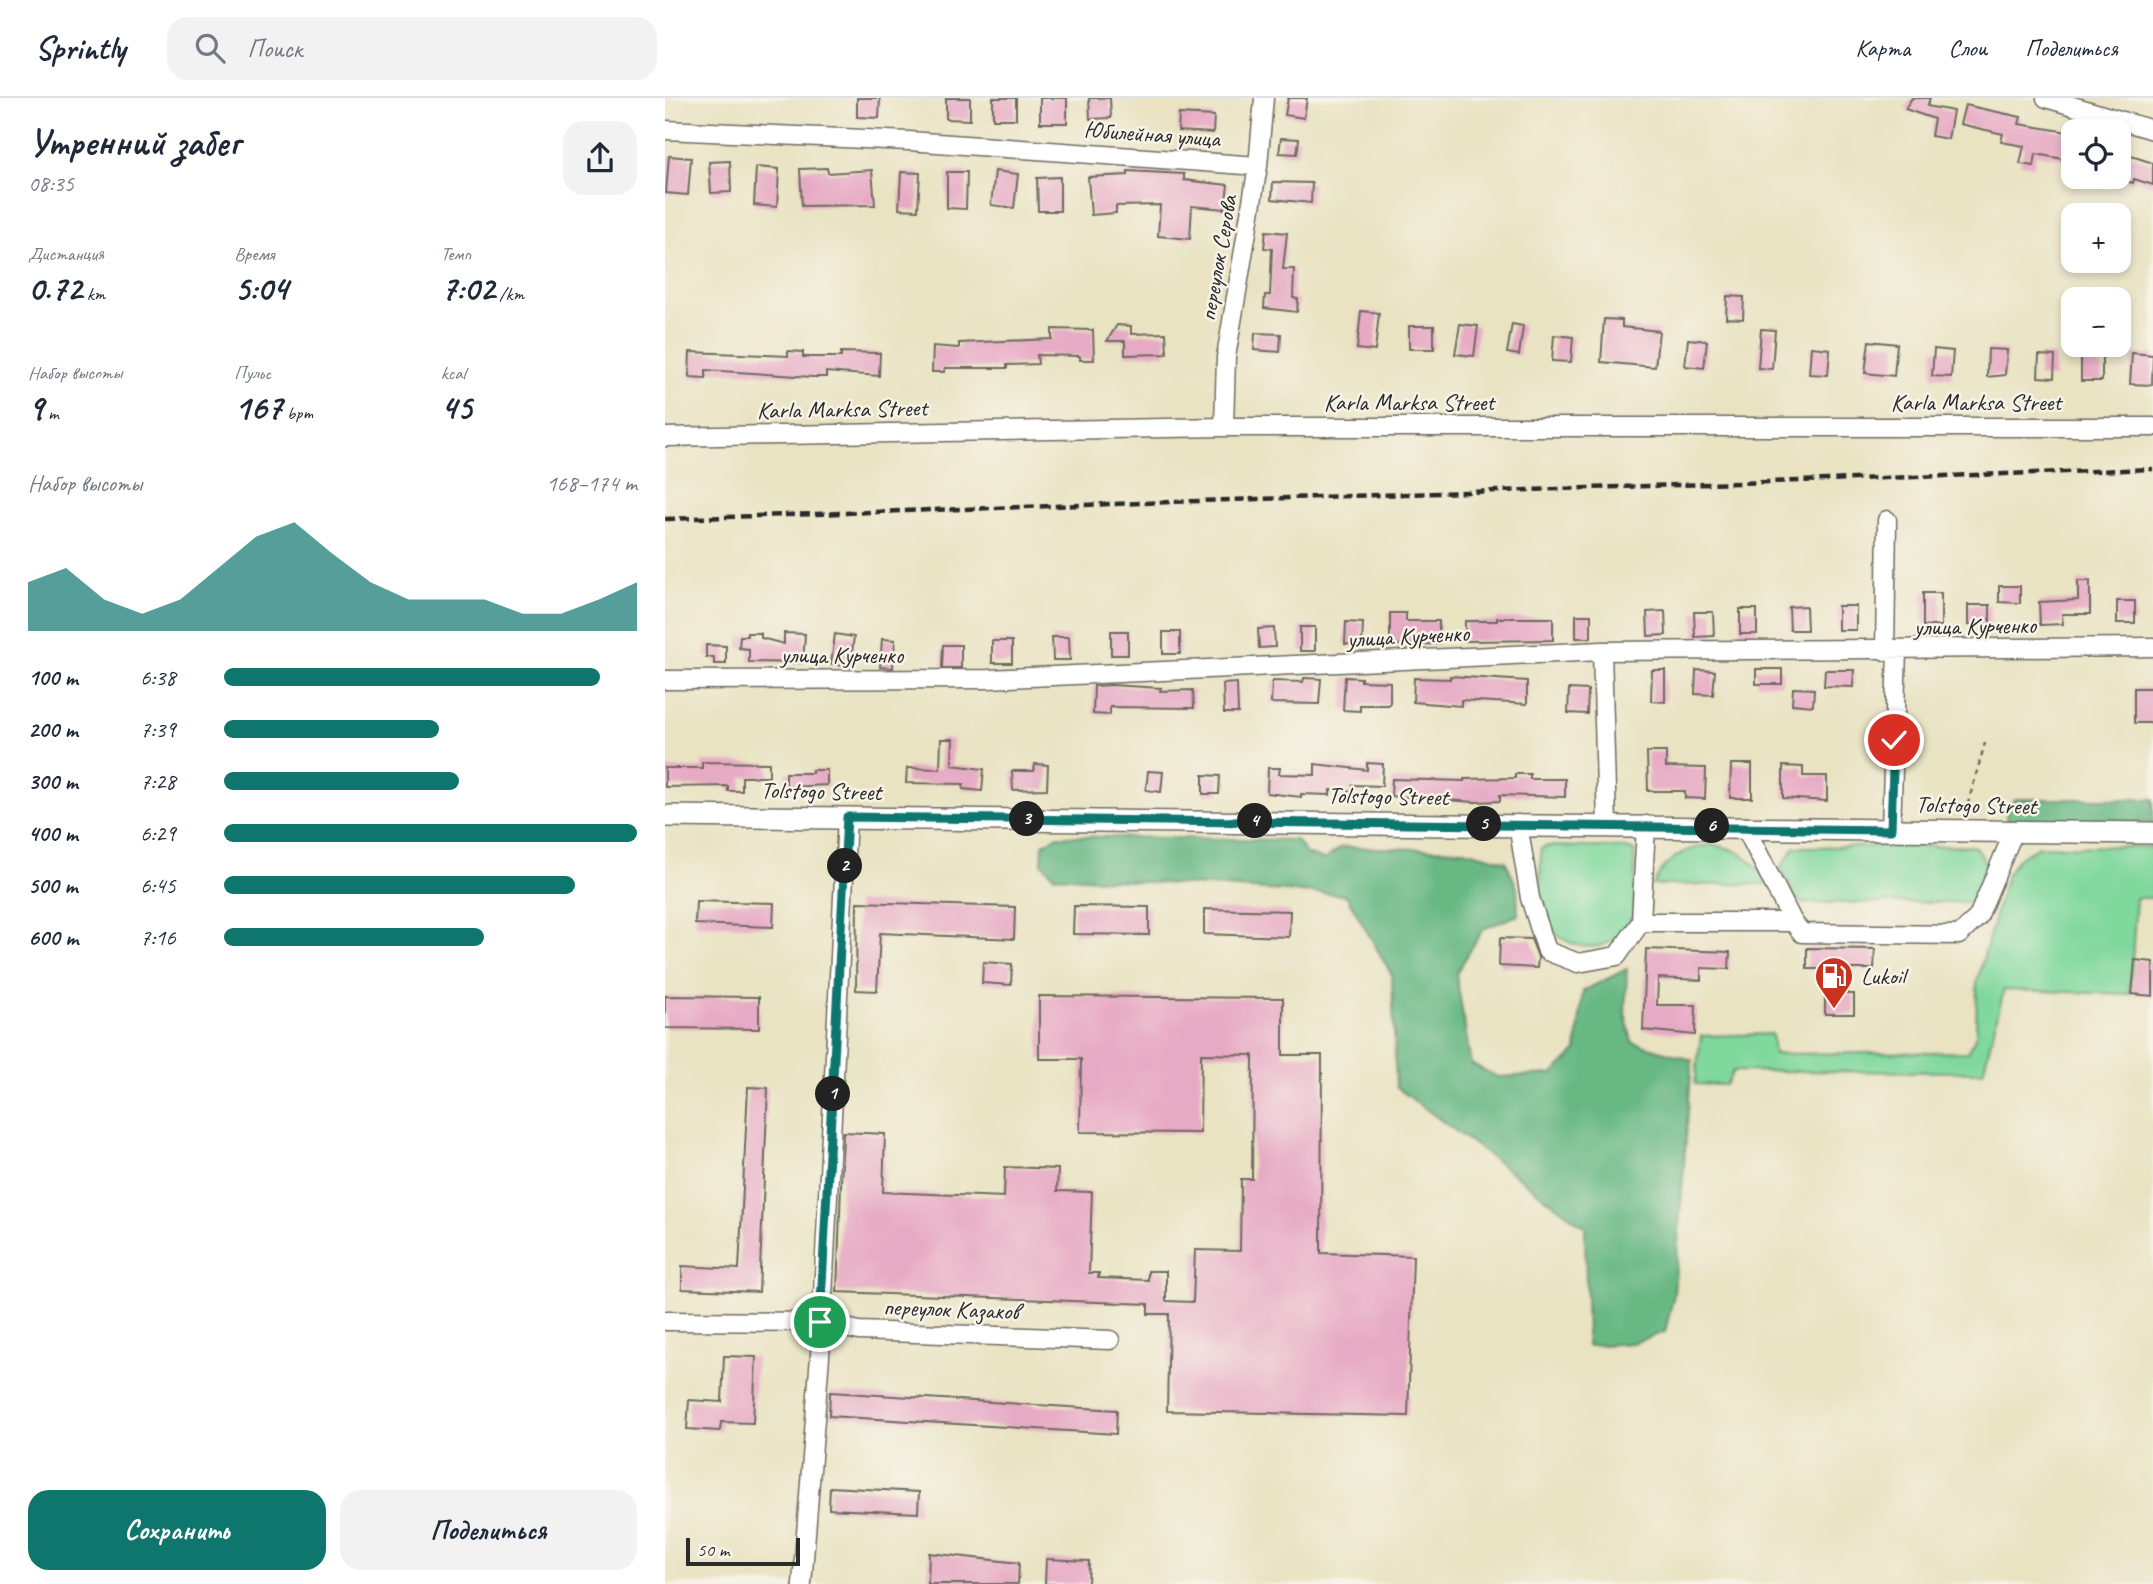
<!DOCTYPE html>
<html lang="ru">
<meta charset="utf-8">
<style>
body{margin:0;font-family:Caveat,sans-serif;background:#f2f2f3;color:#1f2937;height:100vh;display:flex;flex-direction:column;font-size:26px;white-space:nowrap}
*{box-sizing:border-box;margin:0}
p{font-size:23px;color:#747a83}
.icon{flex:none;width:38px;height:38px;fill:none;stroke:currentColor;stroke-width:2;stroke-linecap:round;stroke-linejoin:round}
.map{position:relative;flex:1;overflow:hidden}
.details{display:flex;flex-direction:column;background:#fff;width:665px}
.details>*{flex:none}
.buttons{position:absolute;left:1396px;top:21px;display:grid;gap:14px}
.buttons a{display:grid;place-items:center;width:70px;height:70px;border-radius:14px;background:#fff;box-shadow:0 4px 10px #0003;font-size:35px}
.scale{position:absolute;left:21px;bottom:18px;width:114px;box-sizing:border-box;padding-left:7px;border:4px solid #2b2b2b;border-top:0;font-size:19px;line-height:24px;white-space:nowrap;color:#2b2b2b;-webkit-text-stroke:5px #f7f3e8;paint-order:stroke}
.pin{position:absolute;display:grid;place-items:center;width:60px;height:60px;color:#fff;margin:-30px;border:4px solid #fff;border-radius:50%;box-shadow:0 2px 7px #0007}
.km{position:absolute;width:35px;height:35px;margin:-18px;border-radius:50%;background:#222;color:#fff;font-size:19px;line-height:35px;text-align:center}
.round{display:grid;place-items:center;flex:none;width:74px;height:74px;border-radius:21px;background:#f2f2f3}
.overview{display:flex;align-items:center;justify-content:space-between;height:119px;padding:0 28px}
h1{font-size:38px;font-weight:600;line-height:52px}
.stats{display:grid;grid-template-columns:repeat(3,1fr);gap:10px;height:119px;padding:7px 28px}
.stats div{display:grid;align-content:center}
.stats b{font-size:35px;font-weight:600}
.stats small{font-size:19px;font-weight:400}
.stats p{font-size:19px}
.chart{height:196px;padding:14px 28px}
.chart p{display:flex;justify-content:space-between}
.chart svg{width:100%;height:126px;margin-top:7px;fill:#0f766e;opacity:.7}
.cta{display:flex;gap:14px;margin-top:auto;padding:14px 28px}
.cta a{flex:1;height:80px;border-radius:21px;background:#0f766e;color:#fff;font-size:28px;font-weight:600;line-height:80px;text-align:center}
.cta a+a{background:#f2f2f3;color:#1f2937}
ul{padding:0 28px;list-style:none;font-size:23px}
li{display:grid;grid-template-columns:112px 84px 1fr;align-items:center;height:52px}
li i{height:18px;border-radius:9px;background:#0f766e}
header{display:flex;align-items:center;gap:42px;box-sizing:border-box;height:98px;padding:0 35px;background:#fff;border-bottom:2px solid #e0e1e3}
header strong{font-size:33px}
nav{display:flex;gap:38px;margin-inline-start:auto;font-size:24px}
.search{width:490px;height:63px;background:#f2f2f3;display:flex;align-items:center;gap:18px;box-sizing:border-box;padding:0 24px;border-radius:21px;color:#747a83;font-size:26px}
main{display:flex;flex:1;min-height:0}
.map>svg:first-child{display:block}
.green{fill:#80d89d;stroke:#568264;stroke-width:2}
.forest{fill:#68b884;stroke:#4a7258;stroke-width:2}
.building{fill:#e7aac4}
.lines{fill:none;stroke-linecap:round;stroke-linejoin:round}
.minor-casing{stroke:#6e6b60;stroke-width:21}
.major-casing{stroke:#6e6b60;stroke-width:24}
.path{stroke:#6e6b60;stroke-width:2.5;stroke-dasharray:5 5;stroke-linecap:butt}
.minor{stroke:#fff;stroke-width:18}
.major{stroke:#fff;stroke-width:21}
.rail{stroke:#2b2b2b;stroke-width:4.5;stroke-dasharray:10 5;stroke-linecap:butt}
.route-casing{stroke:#fff;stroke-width:14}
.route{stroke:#0f766e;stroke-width:9}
.labels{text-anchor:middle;stroke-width:5;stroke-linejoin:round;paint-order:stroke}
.street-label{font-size:24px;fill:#2b2b2b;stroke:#f7f3e8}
.poi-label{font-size:24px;fill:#2b2b2b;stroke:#f7f3e8;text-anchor:start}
</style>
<header>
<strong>Sprintly</strong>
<div class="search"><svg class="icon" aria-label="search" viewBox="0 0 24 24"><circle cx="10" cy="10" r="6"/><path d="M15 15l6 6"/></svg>Поиск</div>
<nav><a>Карта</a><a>Слои</a><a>Поделиться</a></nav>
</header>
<main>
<section class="details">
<div class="overview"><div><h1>Утренний забег</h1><p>08:35</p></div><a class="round"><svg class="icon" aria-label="share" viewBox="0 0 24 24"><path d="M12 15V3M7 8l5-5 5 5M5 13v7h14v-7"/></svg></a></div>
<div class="stats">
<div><p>Дистанция</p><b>0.72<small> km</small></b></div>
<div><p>Время</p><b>5:04</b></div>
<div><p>Темп</p><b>7:02<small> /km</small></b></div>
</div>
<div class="stats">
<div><p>Набор высоты</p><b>9<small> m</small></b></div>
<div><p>Пульс</p><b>167<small> bpm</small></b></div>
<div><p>kcal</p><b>45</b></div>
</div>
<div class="chart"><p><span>Набор высоты</span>168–174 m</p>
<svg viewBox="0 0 160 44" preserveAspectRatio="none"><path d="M0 44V27L10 22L20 33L30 38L40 33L50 22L60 11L70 6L80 17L90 27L100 33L110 33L120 33L130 38L140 38L150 33L160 27V44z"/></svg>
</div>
<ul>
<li><b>100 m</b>6:38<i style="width:91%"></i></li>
<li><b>200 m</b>7:39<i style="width:52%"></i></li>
<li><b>300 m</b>7:28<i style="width:57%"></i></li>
<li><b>400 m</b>6:29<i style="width:100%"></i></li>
<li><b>500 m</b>6:45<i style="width:85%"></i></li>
<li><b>600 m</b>7:16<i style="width:63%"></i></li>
</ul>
<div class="cta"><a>Сохранить</a><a>Поделиться</a></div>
</section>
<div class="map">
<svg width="1488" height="1486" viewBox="0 0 1488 1486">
<rect width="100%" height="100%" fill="#f7f3e8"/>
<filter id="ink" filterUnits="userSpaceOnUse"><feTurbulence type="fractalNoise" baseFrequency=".0143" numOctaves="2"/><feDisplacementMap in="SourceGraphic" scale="14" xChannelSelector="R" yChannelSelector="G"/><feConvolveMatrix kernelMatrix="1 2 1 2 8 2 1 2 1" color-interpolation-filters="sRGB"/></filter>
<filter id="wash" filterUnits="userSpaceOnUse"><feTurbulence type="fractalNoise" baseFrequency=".00686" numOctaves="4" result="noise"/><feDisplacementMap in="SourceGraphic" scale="28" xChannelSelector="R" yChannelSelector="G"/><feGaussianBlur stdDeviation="1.57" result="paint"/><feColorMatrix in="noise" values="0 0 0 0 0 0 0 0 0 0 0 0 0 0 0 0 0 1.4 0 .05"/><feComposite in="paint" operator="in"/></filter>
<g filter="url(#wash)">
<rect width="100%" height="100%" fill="#e9e3c2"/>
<path class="green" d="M 1045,747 C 1074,749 1089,762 1104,786 L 988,787 C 1000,762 1018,750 1045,747 Z
M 883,748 L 962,750 L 969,753 C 969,774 974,805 965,823 C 944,864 892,852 875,816 L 876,750 Z
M 1309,748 C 1327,765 1325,790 1304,804 L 1137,805 L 1130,800 L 1116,769 L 1130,749 Z
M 1373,748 L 1488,749 L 1488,800 L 1471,800 L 1465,896 L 1339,892 L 1318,974 L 1068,973 L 1061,987 L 1030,986 L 1036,938 L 1107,936 L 1109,956 L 1302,954 L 1311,939 L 1312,884 L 1341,778 L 1353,761 Z"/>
<path class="forest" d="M 1351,701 L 1488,701 L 1488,725 L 1347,726 L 1341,721 L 1342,709 Z
M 393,738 L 631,742 L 641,756 L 659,762 L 677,749 L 799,752 L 841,763 L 852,790 L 853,817 L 818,831 L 791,876 L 806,966 L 833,979 L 888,976 L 911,953 L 918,893 L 962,871 L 960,915 L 967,944 L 1027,962 L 1009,1196 L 1000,1234 L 967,1245 L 922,1248 L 920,1129 L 731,989 L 727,877 L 681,797 L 389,778 L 377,765 L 378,746 Z"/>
<g id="blocks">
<path class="building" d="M 192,0 L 215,0 L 214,20 L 192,19 Z
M 281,0 L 305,0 L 305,22 L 281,21 Z
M 328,0 L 351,0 L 351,21 L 328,21 Z
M 375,0 L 402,0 L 402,25 L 375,25 Z
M 424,0 L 445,0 L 446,20 L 425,21 Z
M 623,0 L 642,0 L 639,20 L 620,17 Z
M 1247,0 L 1265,0 L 1262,8 L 1288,13 L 1283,41 L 1266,38 L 1269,21 L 1240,11 Z
M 1300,7 L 1356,19 L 1354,26 L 1409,35 L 1409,63 L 1371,56 L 1369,68 L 1355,66 L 1359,48 L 1336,44 L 1338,36 L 1295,26 Z
M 514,16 L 549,18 L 548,35 L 513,33 Z
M 616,40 L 634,41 L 632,56 L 614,55 Z
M 1454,54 L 1488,65 L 1488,87 L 1469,81 L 1468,85 L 1454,81 Z
M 4,58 L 26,60 L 23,97 L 1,95 Z
M 65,63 L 66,94 L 46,95 L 44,64 Z
M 91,69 L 114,71 L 112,109 L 89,107 Z
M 162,70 L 163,75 L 207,72 L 210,107 L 137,108 L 135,71 Z
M 330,73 L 353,76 L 349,110 L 326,107 Z
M 463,73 L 519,76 L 519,82 L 563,87 L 560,111 L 527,108 L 525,141 L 493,138 L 495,107 L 451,108 L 451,115 L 426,117 L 423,79 L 463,77 Z
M 236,74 L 255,75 L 253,112 L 234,111 Z
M 282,74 L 302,74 L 301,111 L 282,110 Z
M 395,79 L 395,113 L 373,113 L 372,80 Z
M 608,84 L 647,85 L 646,105 L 607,101 Z
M 601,133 L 622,135 L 618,171 L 629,171 L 628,200 L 633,201 L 632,214 L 599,210 L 600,197 L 605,197 L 607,151 L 599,150 Z
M 1062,198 L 1079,199 L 1078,221 L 1061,220 Z
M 696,213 L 714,215 L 710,253 L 692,251 Z
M 939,221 L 957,222 L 957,229 L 994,233 L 990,269 L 936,264 Z
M 795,226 L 813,228 L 809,258 L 790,256 Z
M 847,226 L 858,228 L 854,257 L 842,255 Z
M 452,227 L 466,228 L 466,236 L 501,235 L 502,256 L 460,257 L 460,243 L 442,243 Z
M 744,228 L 769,228 L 769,251 L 744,251 Z
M 387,231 L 428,232 L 429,262 L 415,262 L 415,258 L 372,257 L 373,266 L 342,267 L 342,270 L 280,270 L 279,274 L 267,274 L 268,248 L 294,250 L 294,245 L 387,241 Z
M 1096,231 L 1110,232 L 1107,271 L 1093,270 Z
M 590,235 L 616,236 L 615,254 L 589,252 Z
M 889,237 L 908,239 L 906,264 L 887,263 Z
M 1023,241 L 1042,243 L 1039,270 L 1020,268 Z
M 1204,243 L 1232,246 L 1229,278 L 1200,275 Z
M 1146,249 L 1165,251 L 1163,277 L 1144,276 Z
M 1269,251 L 1288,253 L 1286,279 L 1267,278 Z
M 1323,251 L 1342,252 L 1340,277 L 1322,279 Z
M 123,253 L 138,254 L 138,259 L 176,259 L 176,254 L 215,255 L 214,278 L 161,274 L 161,279 L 148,279 L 41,272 L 41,280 L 24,279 L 25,254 L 123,258 Z
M 1467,255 L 1488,257 L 1487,287 L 1465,286 Z
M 1416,256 L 1437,256 L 1437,283 L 1416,283 Z
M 1374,257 L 1390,258 L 1389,280 L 1373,279 Z
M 1413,483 L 1425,483 L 1425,516 L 1397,516 L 1398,526 L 1375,527 L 1374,504 L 1413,502 Z
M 1334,488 L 1355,488 L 1355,505 L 1334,504 Z
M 1258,495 L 1276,495 L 1276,528 L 1258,528 Z
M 1452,503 L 1470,503 L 1470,525 L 1452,525 Z
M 1303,507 L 1325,507 L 1325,527 L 1303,527 Z
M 1141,508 L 1142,532 L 1125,532 L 1124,509 Z
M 1173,508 L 1191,508 L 1191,532 L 1173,532 Z
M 1075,511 L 1092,511 L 1092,536 L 1075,536 Z
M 1000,513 L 1001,537 L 983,538 L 982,514 Z
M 1029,514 L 1048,514 L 1049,538 L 1030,539 Z
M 725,515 L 741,515 L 741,523 L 774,523 L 774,546 L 725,547 Z
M 911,517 L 926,517 L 926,540 L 911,540 Z
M 832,520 L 888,520 L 888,542 L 800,543 L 800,523 L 832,523 Z
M 681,524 L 698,525 L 697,547 L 680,546 Z
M 635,529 L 650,529 L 650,553 L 635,553 Z
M 609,530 L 610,549 L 594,550 L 593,531 Z
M 446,533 L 463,533 L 463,557 L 446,557 Z
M 498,534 L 515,534 L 515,556 L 498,556 Z
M 82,535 L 96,535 L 96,540 L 119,546 L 119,535 L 140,536 L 138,565 L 84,564 L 84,551 L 74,550 L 75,538 L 82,538 Z
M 170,536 L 189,539 L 185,569 L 166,566 Z
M 387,539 L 404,539 L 405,562 L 388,562 Z
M 217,541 L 230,542 L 228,570 L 215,569 Z
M 327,543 L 347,543 L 347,565 L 327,565 Z
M 41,547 L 61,548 L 61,566 L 49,566 L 49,559 L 41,559 Z
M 278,547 L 296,547 L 296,570 L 277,570 Z
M 1091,571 L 1117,571 L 1117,586 L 1091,586 Z
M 987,572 L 1000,572 L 1000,604 L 986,603 Z
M 1031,572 L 1050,573 L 1048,597 L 1030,596 Z
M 1160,572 L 1189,572 L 1188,589 L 1159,588 Z
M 785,578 L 862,583 L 862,606 L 796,602 L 796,608 L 748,604 L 749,580 L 785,581 Z
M 680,579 L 696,580 L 696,583 L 725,584 L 725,607 L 695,607 L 695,613 L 678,612 Z
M 639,580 L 656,581 L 654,606 L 606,605 L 607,583 L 638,584 Z
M 572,585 L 573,615 L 559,615 L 558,586 Z
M 446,587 L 496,590 L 495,593 L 528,592 L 529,610 L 445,609 L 445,617 L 428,616 L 429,588 Z
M 1128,590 L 1149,591 L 1148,608 L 1127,606 Z
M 1469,590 L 1488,590 L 1488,625 L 1469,625 Z
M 904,591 L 923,592 L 922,616 L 903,615 Z
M 276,641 L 288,641 L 287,667 L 319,671 L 317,693 L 298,691 L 299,686 L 241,685 L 242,670 L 275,671 Z
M 982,654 L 1001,654 L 1001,669 L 1041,670 L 1040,701 L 1020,700 L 1020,693 L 983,693 Z
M 37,664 L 104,665 L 104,679 L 77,679 L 77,693 L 63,693 L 63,688 L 0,689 L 0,670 L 37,670 Z
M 702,665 L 718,666 L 717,688 L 688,687 L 687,693 L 665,692 L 665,697 L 636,696 L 636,699 L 602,695 L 603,670 L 615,670 L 614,676 L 650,677 L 650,666 L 702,672 Z
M 370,666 L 383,667 L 382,691 L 348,692 L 347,673 L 369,673 Z
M 1066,666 L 1087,666 L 1087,700 L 1065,700 Z
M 1118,668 L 1138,669 L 1138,678 L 1162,678 L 1162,703 L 1118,700 Z
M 147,672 L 162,672 L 162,687 L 121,689 L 121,675 L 147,675 Z
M 483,673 L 498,674 L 496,694 L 481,692 Z
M 850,676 L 865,676 L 865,681 L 900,681 L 900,699 L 835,697 L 835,703 L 810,704 L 726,698 L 727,681 L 799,683 L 799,681 L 850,680 Z
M 538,677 L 555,678 L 554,696 L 538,696 Z
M 31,803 L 109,805 L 108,829 L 30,826 Z
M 192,804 L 350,809 L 349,841 L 215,835 L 212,893 L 191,892 Z
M 409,808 L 484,809 L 484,837 L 408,836 Z
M 539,811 L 625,813 L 624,839 L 539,836 Z
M 835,840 L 866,841 L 873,859 L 872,870 L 834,868 Z
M 1142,850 L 1210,851 L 1209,871 L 1182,871 L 1182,896 L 1189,896 L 1189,916 L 1160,916 L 1160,896 L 1169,896 L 1169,871 L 1142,871 Z
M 981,851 L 1065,854 L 1064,871 L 1036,870 L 1036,882 L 993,880 L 992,907 L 1031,907 L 1030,937 L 978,932 Z
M 1470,862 L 1488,864 L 1488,898 L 1467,896 Z
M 318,864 L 347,866 L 346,887 L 317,885 Z
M 0,898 L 94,899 L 94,931 L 0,930 Z
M 374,898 L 618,900 L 618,957 L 657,957 L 656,1155 L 748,1158 L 743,1318 L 502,1313 L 504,1216 L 483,1216 L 483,1206 L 172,1194 L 178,1034 L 220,1036 L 218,1094 L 339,1099 L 340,1069 L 393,1071 L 392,1093 L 427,1094 L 424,1175 L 434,1175 L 433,1180 L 483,1182 L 483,1173 L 501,1173 L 501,1203 L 528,1204 L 530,1152 L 575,1153 L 576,1081 L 587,1081 L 588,957 L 536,956 L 535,1035 L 415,1034 L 416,961 L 374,961 Z
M 83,989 L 103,990 L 94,1194 L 17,1191 L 17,1168 L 74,1171 Z
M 59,1258 L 91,1259 L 88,1325 L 56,1324 L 55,1333 L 22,1331 L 24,1302 L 57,1304 Z
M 165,1294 L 452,1312 L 451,1336 L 164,1318 Z
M 165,1389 L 254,1394 L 253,1415 L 164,1411 Z
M 264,1455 L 354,1465 L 353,1486 L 263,1486 Z
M 381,1461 L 424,1463 L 423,1486 L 380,1486 Z"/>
</g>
</g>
<g filter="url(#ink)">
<use href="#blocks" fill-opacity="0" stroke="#6e6b60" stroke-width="2"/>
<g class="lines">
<defs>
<path id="minor" d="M 1381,0 L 1488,32
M 0,32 L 244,43 L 593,68
M 559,329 L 561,259 L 593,68 L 599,0
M 0,339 L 559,329 L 1488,329
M 937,553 L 942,727
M 1220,553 L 1222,422
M 0,582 L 323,581 L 937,553 L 1488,549
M 853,726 L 865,800 L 882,853 L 913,865 L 952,858 L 976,824 L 981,727
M 1080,729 L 1128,824 L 1137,835 L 1294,837 L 1313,819 L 1349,733
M 1226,731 L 1232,553
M 976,824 L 1128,824
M 0,1223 L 155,1224 L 194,1233 L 445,1242
M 137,1486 L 155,1258 L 182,719"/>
<path id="major" d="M 0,718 L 1488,735"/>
</defs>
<use href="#minor" class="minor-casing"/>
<use href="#major" class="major-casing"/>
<path class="path" d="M 1300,716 L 1320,645"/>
<use href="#minor" class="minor"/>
<use href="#major" class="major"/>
<path class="rail" d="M 0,421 L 1488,371"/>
</g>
</g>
<g class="lines" filter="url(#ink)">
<defs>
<path id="route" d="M 155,1224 L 182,719 L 1226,732 L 1229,642"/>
</defs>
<use href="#route" class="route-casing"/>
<use href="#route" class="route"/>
</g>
<defs>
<symbol id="fuel-pin" viewBox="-11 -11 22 30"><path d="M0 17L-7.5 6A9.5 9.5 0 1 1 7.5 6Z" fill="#c8321e" stroke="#f7f3e8"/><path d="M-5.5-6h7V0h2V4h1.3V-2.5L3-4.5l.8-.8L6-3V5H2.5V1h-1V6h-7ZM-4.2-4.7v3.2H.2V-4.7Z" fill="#fff"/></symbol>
</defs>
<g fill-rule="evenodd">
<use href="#fuel-pin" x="1147" y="856" width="44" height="60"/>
</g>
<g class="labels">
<g class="street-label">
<text transform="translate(487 36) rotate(4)" y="8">Юбилейная улица</text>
<text transform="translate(553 160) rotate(-80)" y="8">переулок Серова</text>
<text x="744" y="312">Karla Marksa Street</text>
<text x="1311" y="312">Karla Marksa Street</text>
<text transform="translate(177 311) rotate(-1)" y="8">Karla Marksa Street</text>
<text transform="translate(1310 528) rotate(-1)" y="8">улица Курченко</text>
<text transform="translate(743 538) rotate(-3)" y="8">улица Курченко</text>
<text x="177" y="565">улица Курченко</text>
<text transform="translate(156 693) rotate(1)" y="8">Tolstogo Street</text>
<text transform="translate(723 698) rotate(1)" y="8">Tolstogo Street</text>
<text transform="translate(1311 707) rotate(1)" y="8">Tolstogo Street</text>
<text transform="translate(286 1211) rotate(2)" y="8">переулок Казаков</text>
</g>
<g class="poi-label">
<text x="1196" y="886">Lukoil</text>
</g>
</g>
</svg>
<div class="buttons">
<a><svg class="icon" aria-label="locate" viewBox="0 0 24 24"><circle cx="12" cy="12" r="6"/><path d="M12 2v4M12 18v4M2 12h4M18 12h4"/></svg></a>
<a>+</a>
<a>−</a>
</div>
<div class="scale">50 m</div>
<div class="pin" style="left:155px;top:1224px;background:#1e9e55"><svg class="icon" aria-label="arrive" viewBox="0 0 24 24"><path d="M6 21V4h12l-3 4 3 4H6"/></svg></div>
<div class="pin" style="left:1229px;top:642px;background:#d93025"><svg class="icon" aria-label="check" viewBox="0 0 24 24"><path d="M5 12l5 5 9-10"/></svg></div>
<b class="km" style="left:168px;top:996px">1</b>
<b class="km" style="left:180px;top:768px">2</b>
<b class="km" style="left:362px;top:721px">3</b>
<b class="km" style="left:590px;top:723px">4</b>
<b class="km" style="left:819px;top:726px">5</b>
<b class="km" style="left:1047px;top:728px">6</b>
</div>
</main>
